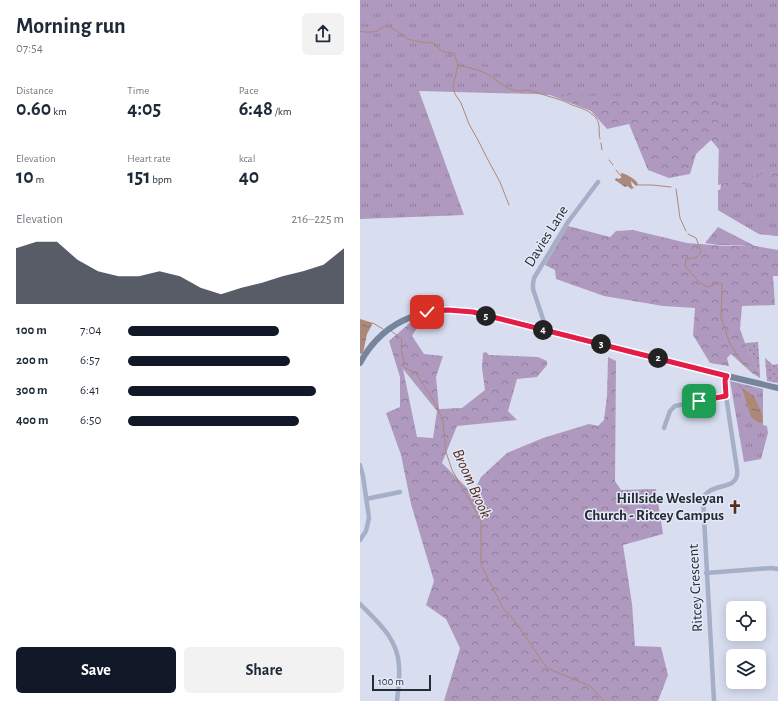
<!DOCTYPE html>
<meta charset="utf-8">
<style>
body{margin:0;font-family:"Alegreya Sans",sans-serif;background:#f2f2f3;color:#1f2937;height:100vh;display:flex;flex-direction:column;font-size:15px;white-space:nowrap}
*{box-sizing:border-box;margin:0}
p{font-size:13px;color:#747a83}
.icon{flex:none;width:22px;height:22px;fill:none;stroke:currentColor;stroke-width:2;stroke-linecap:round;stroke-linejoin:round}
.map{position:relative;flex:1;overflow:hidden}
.sheet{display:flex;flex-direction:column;background:#fff;width:360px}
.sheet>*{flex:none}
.fabs{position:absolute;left:366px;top:601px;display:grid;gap:8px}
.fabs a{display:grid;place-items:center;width:40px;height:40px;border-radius:6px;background:#fff;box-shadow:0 2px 10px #0003;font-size:20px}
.scale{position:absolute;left:12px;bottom:10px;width:59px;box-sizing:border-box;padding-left:4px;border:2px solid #262c34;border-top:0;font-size:11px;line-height:14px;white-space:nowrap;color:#262c34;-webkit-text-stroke:3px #e4e9f8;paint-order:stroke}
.pin{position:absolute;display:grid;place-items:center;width:34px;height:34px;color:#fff;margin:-17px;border-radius:8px;box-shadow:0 2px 6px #0006}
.km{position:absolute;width:20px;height:20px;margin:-10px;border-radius:50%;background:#222;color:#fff;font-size:11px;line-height:20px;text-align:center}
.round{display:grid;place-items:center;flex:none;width:42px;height:42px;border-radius:6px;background:#f2f2f3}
.summary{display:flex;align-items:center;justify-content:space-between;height:68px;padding:0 16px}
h1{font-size:22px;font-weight:700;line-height:30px}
.stats{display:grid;grid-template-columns:repeat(3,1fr);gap:6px;height:68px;padding:4px 16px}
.stats div{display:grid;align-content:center}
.stats b{font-size:20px;font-weight:700}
.stats small{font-size:11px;font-weight:400}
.stats p{font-size:11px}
.chart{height:112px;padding:8px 16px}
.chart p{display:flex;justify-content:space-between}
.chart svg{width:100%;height:72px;margin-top:4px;fill:#111827;opacity:.7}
.primary-button{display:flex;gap:8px;margin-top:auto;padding:8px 16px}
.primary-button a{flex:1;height:46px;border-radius:6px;background:#111827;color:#fff;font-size:16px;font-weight:700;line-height:46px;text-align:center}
.primary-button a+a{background:#f2f2f3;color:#1f2937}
ul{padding:0 16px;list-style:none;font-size:13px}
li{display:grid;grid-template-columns:64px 48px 1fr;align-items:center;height:30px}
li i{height:10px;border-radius:5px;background:#111827}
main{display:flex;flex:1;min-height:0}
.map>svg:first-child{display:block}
.grass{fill:url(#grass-dots)}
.forest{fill:url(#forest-crowns);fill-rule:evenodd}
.park{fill:url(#park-tufts)}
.water{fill:url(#water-ripples)}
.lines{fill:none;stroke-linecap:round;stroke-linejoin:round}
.stream{stroke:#ad8778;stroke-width:1}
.street{stroke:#a5afc8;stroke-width:4.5}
.secondary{stroke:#76859b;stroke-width:6}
.route-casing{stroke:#fff;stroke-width:8}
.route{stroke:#e11d48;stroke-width:5}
.labels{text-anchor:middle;stroke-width:3;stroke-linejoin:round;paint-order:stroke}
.street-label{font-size:15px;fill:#262c34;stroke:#e4e9f8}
.poi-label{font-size:15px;font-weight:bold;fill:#262c34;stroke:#e4e9f8;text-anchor:end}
.water-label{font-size:16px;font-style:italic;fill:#542e1d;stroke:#e4e9f8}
</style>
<main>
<section class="sheet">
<div class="summary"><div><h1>Morning run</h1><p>07:54</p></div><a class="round"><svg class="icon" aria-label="share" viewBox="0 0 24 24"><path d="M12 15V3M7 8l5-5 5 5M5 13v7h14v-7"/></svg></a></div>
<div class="stats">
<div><p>Distance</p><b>0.60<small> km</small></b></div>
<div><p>Time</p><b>4:05</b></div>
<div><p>Pace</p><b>6:48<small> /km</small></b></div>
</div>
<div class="stats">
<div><p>Elevation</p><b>10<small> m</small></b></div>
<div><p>Heart rate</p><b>151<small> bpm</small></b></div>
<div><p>kcal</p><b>40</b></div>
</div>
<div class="chart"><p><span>Elevation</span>216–225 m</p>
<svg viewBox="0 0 160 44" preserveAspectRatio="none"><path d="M0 44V10L10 6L20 6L30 17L40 24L50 27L60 27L70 24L80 27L90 34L100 38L110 34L120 31L130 27L140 24L150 20L160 10V44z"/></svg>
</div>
<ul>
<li><b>100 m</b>7:04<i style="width:70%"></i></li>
<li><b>200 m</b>6:57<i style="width:75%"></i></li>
<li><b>300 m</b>6:41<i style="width:87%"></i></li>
<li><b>400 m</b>6:50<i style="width:79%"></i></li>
</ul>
<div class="primary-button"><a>Save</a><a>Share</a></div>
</section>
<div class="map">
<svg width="418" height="701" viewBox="0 0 418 701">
<defs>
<pattern id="grass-dots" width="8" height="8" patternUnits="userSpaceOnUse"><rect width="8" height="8" fill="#af99bf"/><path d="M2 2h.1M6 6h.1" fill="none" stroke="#8e7d9c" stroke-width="1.8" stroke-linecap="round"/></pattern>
<pattern id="forest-crowns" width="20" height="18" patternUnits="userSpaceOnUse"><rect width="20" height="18" fill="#af99bf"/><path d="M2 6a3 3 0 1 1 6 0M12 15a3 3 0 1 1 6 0" fill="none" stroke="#8e7d9c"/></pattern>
<pattern id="park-tufts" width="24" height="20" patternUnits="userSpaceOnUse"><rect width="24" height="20" fill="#af99bf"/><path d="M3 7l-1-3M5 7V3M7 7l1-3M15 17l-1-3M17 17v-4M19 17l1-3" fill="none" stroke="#8e7d9c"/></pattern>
<pattern id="water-ripples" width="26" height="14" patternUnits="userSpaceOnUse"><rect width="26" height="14" fill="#ad8778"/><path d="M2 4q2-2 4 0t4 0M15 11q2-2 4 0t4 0" fill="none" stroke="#8d6f63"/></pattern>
</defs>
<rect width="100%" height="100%" fill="#d8def0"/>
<path class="grass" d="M 398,342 L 400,374 L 385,343 Z
M 405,358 L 413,365 L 418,364 L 418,383 L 407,381 Z"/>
<path class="forest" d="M 418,0 L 418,236 L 399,234 L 358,210 L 361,184 L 359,169 L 362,153 L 351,140 L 336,154 L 330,174 L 309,178 L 288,170 L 269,124 L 247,129 L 231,111 L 190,95 L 154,92 Z
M 208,226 L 250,237 L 256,231 L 273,230 L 327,243 L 365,246 L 395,246 L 418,250 L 418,276 L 413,276 L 415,305 L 382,306 L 380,329 L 385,343 L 400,374 L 400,378 L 392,373 L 371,354 L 367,358 L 369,366 L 350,363 L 333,335 L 335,308 L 303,306 L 244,296 L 196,279 L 195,270 L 185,265 Z
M 51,322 L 58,326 L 52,336 L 64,354 L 83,356 L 76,377 L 79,409 L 102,408 L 125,390 L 122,368 L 123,353 L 126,352 L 129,355 L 178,357 L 187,361 L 187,365 L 177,377 L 157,379 L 148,411 L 157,420 L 97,426 L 82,463 L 113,494 L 121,477 L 147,453 L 183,438 L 229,424 L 238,426 L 244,420 L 247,396 L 248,357 L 256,361 L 255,481 L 261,490 L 296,489 L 303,534 L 263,545 L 272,604 L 275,646 L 301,647 L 308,675 L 298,701 L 84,701 L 100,648 L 86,619 L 66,605 L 74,581 L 51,504 L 41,455 L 26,413 L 40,407 L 40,408 L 40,377 L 29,341 ZM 43,369 L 77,411 L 73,438 L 57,437 Z"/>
<path class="park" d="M 0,0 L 418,0 L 418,170 L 358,185 L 360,99 L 59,91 L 104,215 L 0,219 Z
M 418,176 L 418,236 L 399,234 L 358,210 L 358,190 Z
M 358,227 L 395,246 L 358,245 L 345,243 Z
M 370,381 L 403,389 L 403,425 L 407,426 L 408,433 L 401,459 L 384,462 Z"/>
<path class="water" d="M 261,173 C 267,174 273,178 277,182 L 278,185 L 276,186 L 271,181 L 271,182 L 272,186 L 274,188 L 271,189 L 268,186 L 265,187 L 255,180 L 256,178 L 258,179 L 261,178 Z
M 0,319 L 13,323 L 7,334 L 3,353 L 0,354 Z
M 382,388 L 394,396 L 402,414 L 403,423 L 398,422 L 391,417 Z"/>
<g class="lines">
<path class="stream" d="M 0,31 C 6,33 12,32 18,31 C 27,19 39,34 48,39 C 56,42 66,43 74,43 C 80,52 84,52 94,53 L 98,65 L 93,87 L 95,94 L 101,103 L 109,124 L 119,142 L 127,158 L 140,182 L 149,205
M 98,65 C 106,67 115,69 123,72 C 140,79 146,95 168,90 C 180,94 192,97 204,101 C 207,102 209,104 212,105 C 221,108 229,110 236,118 C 241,124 238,132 240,139
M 241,143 L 242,150
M 249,160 L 253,165
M 256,170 L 261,176
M 278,185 L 292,185 L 311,187
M 316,189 L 320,218 L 326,231
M 328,234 L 336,238 L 341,251 C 338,259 334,258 326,259 L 325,266 L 340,283 L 348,287 L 358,283 L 362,284 L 361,317 L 370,344 L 385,366
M 13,323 L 23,329
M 31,331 L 42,339 L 41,348 L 45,368 L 56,373 L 77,406 L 83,422 L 86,452 L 92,470 L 121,520 L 121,565 L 143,608 L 154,620 L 187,668 L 230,686 L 244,701
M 378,384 L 382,388"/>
<path class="street" d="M 187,331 L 173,289 L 173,284 L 174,278 L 208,222 L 238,182
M 304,428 L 310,411 L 315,406 L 366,396
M 0,465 L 3,476 L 9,518 L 6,531 L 0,540
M 6,499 L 40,492
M 346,573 L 412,568 L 418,569
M 0,604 C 18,622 38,639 39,666 C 40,678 38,690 37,701
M 354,701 L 343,499 C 347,487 362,488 372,483 C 376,480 378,475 377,469 L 366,396 L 365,380 L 367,376"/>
<path class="secondary" d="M 0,363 C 25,317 71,303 120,314 L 367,376 L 418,388"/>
</g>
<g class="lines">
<defs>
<path id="route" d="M 67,312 L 88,310 L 113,312 L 367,376 L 365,380 L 366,396 L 339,401"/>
</defs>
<use href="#route" class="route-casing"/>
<use href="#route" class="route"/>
</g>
<defs>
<symbol id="church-bare" viewBox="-9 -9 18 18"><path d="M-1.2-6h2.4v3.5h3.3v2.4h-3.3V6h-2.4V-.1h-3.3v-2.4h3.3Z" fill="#542e1d" stroke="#e4e9f8" stroke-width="2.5" paint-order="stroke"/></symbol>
</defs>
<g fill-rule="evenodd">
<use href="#church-bare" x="365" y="497" width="20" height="20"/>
</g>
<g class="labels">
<g class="street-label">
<text transform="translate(186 236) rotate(-58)" y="5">Davies Lane</text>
<text transform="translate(335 588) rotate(-93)" y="5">Ritcey Crescent</text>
</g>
<g class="poi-label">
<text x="364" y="503">Hillside Wesleyan<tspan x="364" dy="17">Church - Ritcey Campus</tspan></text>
</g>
<g class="water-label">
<text transform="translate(113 483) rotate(66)" y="6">Broom Brook</text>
</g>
</g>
</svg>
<div class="fabs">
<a><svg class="icon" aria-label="locate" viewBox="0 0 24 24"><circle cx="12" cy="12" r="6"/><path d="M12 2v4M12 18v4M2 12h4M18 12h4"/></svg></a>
<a><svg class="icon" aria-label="layers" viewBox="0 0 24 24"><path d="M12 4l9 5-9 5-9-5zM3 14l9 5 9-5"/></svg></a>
</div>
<div class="scale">100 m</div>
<div class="pin" style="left:339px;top:401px;background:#1e9e55"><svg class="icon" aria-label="arrive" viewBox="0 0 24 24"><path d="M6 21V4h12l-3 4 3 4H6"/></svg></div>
<div class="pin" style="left:67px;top:312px;background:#d93025"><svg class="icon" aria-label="check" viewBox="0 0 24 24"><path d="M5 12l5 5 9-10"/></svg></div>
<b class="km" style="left:298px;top:358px">2</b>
<b class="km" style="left:241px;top:344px">3</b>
<b class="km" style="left:183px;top:330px">4</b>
<b class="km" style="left:126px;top:316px">5</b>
</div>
</main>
